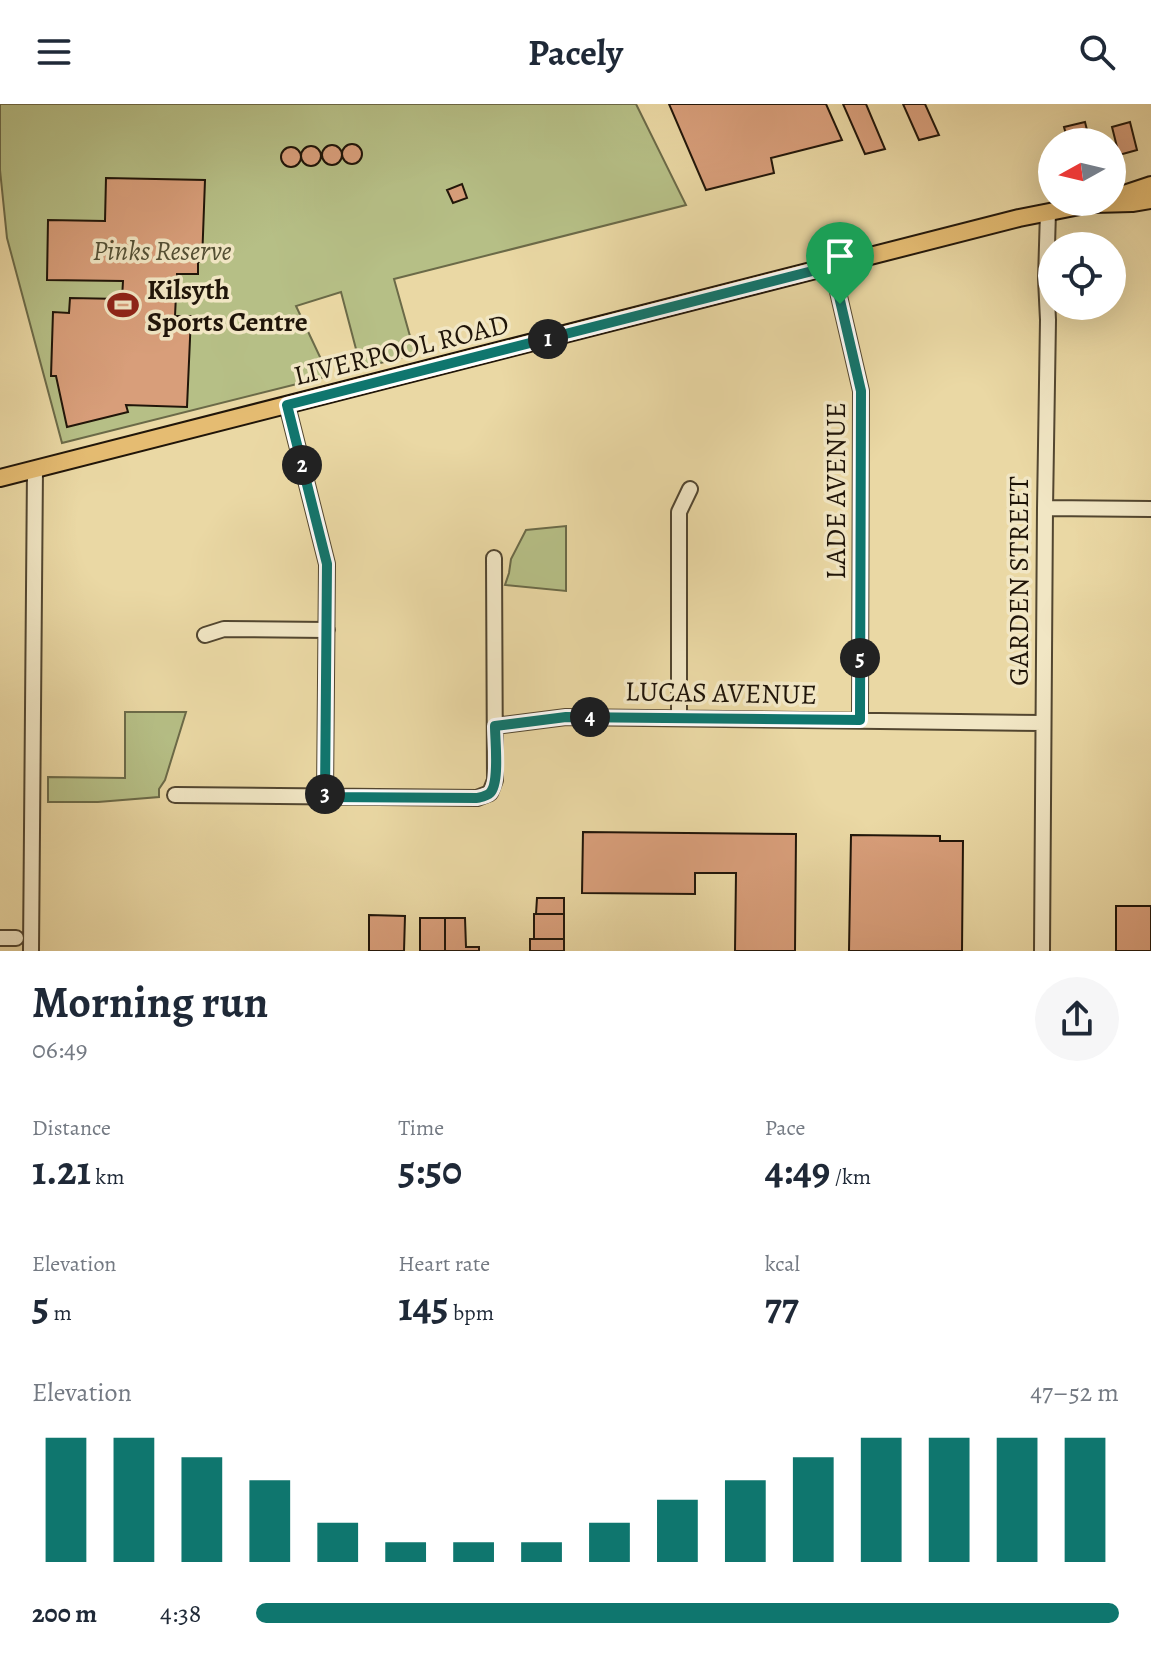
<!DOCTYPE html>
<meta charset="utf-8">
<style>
body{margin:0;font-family:Alegreya,serif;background:#f6f6f7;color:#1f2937;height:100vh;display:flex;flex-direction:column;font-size:30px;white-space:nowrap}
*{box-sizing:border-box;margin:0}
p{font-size:26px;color:#747a83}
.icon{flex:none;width:44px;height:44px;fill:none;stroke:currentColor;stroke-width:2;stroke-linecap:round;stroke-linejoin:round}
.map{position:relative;height:847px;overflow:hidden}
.panel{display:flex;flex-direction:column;background:#fff;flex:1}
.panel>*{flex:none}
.needle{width:52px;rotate:262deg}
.buttons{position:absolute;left:1038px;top:24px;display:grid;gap:16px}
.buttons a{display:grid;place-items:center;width:88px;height:88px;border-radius:50%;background:#fff;box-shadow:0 8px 32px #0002;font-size:40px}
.pin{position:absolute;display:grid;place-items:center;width:68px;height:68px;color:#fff;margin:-82px -34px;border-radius:50% 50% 50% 0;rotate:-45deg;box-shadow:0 0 8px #0007}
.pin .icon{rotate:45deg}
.km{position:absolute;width:40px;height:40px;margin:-20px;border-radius:50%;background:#222;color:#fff;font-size:22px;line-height:40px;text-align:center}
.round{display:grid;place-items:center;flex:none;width:84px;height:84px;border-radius:42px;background:#f6f6f7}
.summary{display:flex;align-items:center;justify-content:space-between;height:136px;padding:0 32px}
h1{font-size:44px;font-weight:600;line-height:60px}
.figures{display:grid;grid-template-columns:repeat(3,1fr);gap:12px;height:136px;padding:8px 32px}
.figures div{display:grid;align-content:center}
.figures b{font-size:40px;font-weight:600}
.figures small{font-size:22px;font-weight:400}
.figures p{font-size:22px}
.chart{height:224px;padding:16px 32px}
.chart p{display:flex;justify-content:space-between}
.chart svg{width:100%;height:144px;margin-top:8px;stroke:#0f766e;stroke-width:6}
ul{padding:0 32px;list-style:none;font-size:26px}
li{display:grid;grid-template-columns:128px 96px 1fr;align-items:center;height:60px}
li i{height:20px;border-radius:10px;background:#0f766e}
header{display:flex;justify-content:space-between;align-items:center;height:104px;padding:0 32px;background:#fff;font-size:36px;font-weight:600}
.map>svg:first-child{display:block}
.green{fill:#b6bf86;stroke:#6b6a48;stroke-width:2}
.building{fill:#d89e7a;stroke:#201509;stroke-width:2}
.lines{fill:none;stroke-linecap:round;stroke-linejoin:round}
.minor-casing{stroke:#524630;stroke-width:18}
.major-casing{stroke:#201509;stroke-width:20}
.minor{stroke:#f1e6c4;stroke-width:14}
.major{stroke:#e5bc72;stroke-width:16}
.route-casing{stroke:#fff;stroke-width:16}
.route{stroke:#0f766e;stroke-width:10}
.labels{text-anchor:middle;stroke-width:7;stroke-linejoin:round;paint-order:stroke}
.park-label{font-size:28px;font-style:italic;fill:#545035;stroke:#f1e6c4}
.poi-label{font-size:28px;font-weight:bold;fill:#201509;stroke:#f1e6c4;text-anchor:start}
.street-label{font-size:28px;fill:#201509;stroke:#f1e6c4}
</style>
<header><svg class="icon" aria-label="menu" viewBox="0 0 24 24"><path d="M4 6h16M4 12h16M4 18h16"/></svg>Pacely<svg class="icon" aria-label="search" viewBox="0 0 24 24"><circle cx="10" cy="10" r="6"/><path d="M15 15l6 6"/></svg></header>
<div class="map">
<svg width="1151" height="847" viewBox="0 0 1151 847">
<rect width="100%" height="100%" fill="#ead8a4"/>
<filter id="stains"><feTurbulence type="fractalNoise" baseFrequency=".0025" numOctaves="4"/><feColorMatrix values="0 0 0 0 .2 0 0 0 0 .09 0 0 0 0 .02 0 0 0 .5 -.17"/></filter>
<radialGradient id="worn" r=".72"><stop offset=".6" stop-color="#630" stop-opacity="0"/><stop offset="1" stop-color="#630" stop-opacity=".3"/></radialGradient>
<path class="green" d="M 0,0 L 636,0 L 686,101 L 394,175 L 415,250 L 361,264 L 341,188 L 296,202 L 329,272 L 62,339 L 7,134 L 0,66 Z
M 566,422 L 566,487 L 505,481 L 509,469 L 511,455 L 526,426 Z
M 125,608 L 186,608 L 165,676 L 159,685 L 159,693 L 98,698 L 48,698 L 48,673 L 125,674 Z"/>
<path class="building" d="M 669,0 L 826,0 L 842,36 L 771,54 L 774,69 L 706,86 Z
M 843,0 L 866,0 L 885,45 L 865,50 Z
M 903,0 L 925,0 L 939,31 L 919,36 Z
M 1085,18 L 1090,38 L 1068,38 L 1064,23 Z
M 1130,18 L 1137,46 L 1119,51 L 1112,23 Z
M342 50a10 10 0 1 1 20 0a10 10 0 1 1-20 0Z
M322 51a10 10 0 1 1 20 0a10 10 0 1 1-20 0Z
M301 52a10 10 0 1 1 20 0a10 10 0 1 1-20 0Z
M281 53a10 10 0 1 1 20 0a10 10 0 1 1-20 0Z
M 106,74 L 205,76 L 202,158 L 198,158 L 198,170 L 177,170 L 175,212 L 191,212 L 187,303 L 126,301 L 128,308 L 67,323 L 56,272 L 51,272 L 53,208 L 69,209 L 70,194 L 122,195 L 123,177 L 47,176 L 48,116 L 105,117 Z
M 462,80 L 467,94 L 453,99 L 447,86 Z
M 583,728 L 796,730 L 795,847 L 735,847 L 736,769 L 695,769 L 695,790 L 582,789 Z
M 851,731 L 940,732 L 940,737 L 963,737 L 962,847 L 849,847 Z
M 537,794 L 564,794 L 564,810 L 536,810 Z
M 1116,802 L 1151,802 L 1151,847 L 1116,847 Z
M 534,810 L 564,810 L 564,835 L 534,835 Z
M 369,811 L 405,812 L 404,847 L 369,847 Z
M 420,814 L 445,814 L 445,847 L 420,847 Z
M 445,814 L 465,814 L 466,843 L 479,843 L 479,847 L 445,847 Z
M 530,835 L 564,835 L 564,847 L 530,847 Z"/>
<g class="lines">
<defs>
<path id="minor" d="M 832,162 L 861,287 L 860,616
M 287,301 L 327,460 L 325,693
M 1045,404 L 1151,405
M 205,531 L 224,525 L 327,526
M 679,614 L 679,408 L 690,385
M 495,622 L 566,613 L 1043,619
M 175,691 L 477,694 L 490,689 L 495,676 L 494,454
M 0,834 L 16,834
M 31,847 L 35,365
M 1042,847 L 1045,404 L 1048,216 L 1046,175 L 1048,108"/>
<path id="major" d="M 1112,94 L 1151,81
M 1094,100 L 1132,99 L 1151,96
M 0,374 L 1019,114 L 1100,98"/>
</defs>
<use href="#minor" class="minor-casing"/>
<use href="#major" class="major-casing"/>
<use href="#minor" class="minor"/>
<use href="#major" class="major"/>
</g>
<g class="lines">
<defs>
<path id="route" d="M 832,162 L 861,287 L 860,616 L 566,613 L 495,622 C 495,637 500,679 490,689 C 487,692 481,693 477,694 L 325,693 L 327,460 L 287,301 Z"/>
</defs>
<use href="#route" class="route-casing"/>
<use href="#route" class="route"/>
</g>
<defs>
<symbol id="stadium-bare" viewBox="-9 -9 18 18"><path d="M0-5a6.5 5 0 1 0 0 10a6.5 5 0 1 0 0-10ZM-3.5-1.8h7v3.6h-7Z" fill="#8f2418" stroke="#f1e6c4" stroke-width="2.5" paint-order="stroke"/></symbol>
</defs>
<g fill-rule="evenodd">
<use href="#stadium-bare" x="101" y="179" width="44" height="44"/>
</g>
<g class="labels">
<g class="park-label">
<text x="162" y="156">Pinks Reserve</text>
</g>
<g class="poi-label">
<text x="147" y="195">Kilsyth<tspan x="147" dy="32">Sports Centre</tspan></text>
</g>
<g class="street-label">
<text transform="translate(401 245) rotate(-14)" y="10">LIVERPOOL ROAD</text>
<text transform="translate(835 387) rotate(-90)" y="10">LADE AVENUE</text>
<text transform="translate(1018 477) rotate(-90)" y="10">GARDEN STREET</text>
<text transform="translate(721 588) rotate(1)" y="10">LUCAS AVENUE</text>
</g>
</g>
<rect width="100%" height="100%" filter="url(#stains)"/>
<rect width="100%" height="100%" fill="url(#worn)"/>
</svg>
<div class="buttons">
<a><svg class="needle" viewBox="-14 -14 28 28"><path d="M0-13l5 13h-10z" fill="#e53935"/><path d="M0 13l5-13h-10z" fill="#747a83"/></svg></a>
<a><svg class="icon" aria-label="locate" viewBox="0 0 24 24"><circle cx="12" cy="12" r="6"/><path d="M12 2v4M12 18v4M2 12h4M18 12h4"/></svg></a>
</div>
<div class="pin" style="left:840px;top:200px;background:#1e9e55"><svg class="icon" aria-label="arrive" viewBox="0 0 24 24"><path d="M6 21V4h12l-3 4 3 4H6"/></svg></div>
<b class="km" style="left:548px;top:235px">1</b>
<b class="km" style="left:302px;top:361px">2</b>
<b class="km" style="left:325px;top:690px">3</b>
<b class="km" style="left:590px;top:613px">4</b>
<b class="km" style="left:860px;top:554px">5</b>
</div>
<section class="panel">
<div class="summary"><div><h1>Morning run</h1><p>06:49</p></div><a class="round"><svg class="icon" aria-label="share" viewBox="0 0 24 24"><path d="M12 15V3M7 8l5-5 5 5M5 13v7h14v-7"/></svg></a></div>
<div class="figures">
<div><p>Distance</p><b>1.21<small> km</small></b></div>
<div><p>Time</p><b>5:50</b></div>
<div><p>Pace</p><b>4:49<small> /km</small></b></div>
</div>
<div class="figures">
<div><p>Elevation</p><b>5<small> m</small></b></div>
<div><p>Heart rate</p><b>145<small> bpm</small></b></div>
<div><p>kcal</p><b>77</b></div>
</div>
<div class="chart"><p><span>Elevation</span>47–52 m</p>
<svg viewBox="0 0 160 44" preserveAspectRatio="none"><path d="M5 44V6M15 44V6M25 44V12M35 44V19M45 44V32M55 44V38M65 44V38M75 44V38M85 44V32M95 44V25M105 44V19M115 44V12M125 44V6M135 44V6M145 44V6M155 44V6"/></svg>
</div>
<ul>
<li><b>200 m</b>4:38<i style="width:100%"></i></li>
</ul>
</section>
